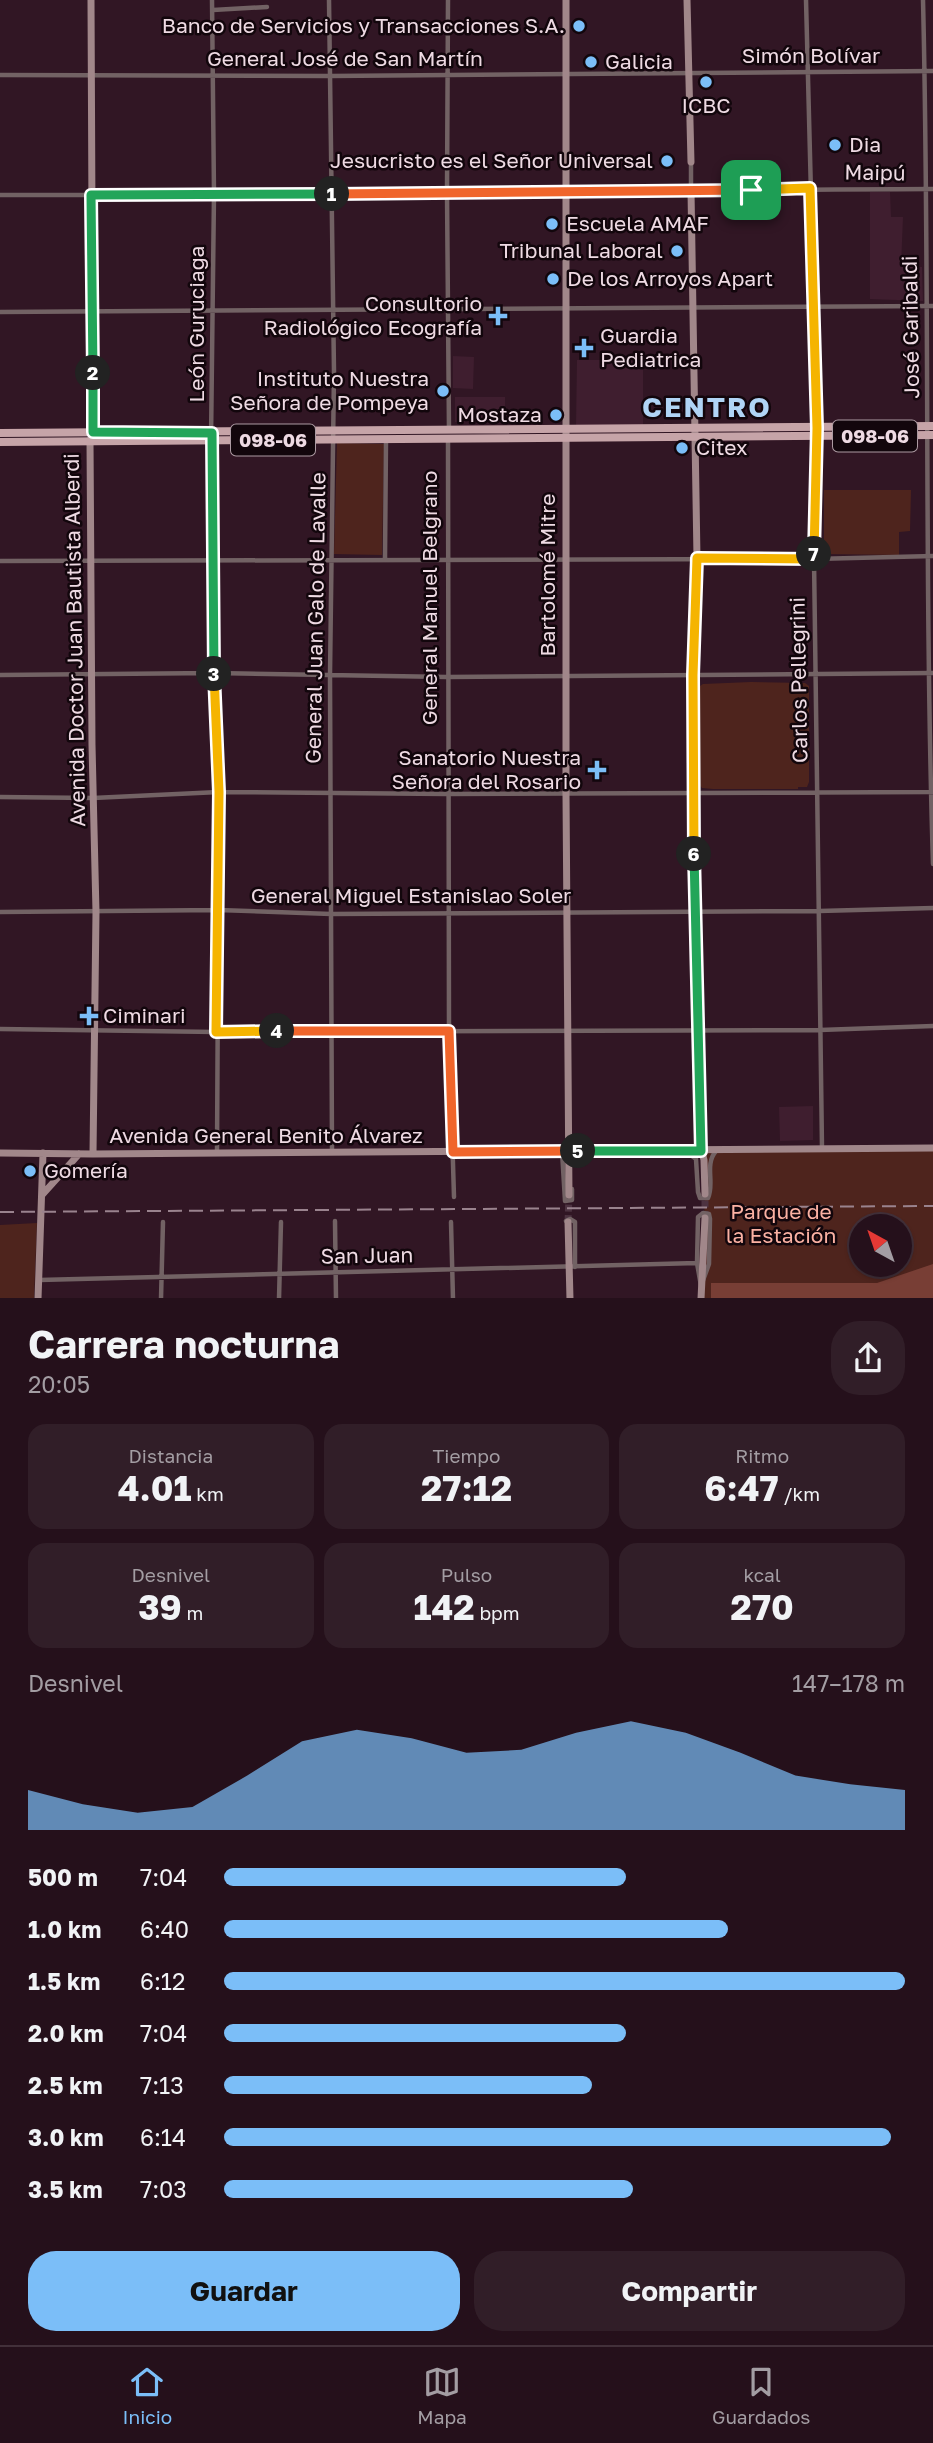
<!DOCTYPE html>
<html lang="es">
<meta charset="utf-8">
<style>
body{margin:0;font-family:"Golos Text",sans-serif;background:#311e28;color:#f1f3f6;height:100vh;display:flex;flex-direction:column;font-size:26px;white-space:nowrap}
*{box-sizing:border-box;margin:0}
p{font-size:23px;color:#a39da3}
.icon{flex:none;width:38px;height:38px;fill:none;stroke:currentColor;stroke-width:2;stroke-linecap:round;stroke-linejoin:round}
.map{position:relative;height:1298px;overflow:hidden}
.drawer{display:flex;flex-direction:column;background:#25101b;flex:1}
.drawer>*{flex:none}
.needle{width:46px;rotate:320deg}
.controls{position:absolute;left:849px;top:1214px;display:grid;gap:14px}
.controls a{display:grid;place-items:center;width:63px;height:63px;border-radius:50%;background:#25101b;box-shadow:0 2px 5px #0004,0 0 0 2px #42303a;font-size:35px}
.pin{position:absolute;display:grid;place-items:center;width:60px;height:60px;color:#fff;margin:-30px;border-radius:14px;box-shadow:0 4px 10px #0006}
.km{position:absolute;width:35px;height:35px;margin:-18px;border-radius:50%;background:#222;color:#fff;font-size:19px;line-height:35px;text-align:center}
.round{display:grid;place-items:center;flex:none;width:74px;height:74px;border-radius:28px;background:#311e28}
.headline{display:flex;align-items:center;justify-content:space-between;height:119px;padding:0 28px}
h1{font-size:38px;font-weight:700;line-height:52px}
.figures{display:grid;grid-template-columns:repeat(3,1fr);gap:10px;height:119px;padding:7px 28px}
.figures div{display:grid;align-content:center;border-radius:18px;background:#311e28;text-align:center}
.figures b{font-size:35px;font-weight:700}
.figures small{font-size:19px;font-weight:400}
.figures p{font-size:19px}
.chart{height:196px;padding:14px 28px}
.chart p{display:flex;justify-content:space-between}
.chart svg{width:100%;height:126px;margin-top:7px;fill:#7bbef8;opacity:.7}
.action{display:flex;gap:14px;margin-top:auto;padding:14px 28px}
.action a{flex:1;height:80px;border-radius:28px;background:#7bbef8;color:#111;font-size:28px;font-weight:700;line-height:80px;text-align:center}
.action a+a{background:#311e28;color:#f1f3f6}
ul{padding:0 28px;list-style:none;font-size:23px}
li{display:grid;grid-template-columns:112px 84px 1fr;align-items:center;height:52px}
li i{height:18px;border-radius:9px;background:#7bbef8}
.tab-bar{display:flex;justify-content:space-around;align-items:center;height:98px;border-top:2px solid #42303a;background:#25101b;font-size:19px;color:#a39da3}
.tab-bar a{display:grid;justify-items:center;gap:4px}
.tab-bar .on{color:#7bbef8}
.map>svg:first-child{display:block}
.built{fill:#3f1e2f}
.green{fill:#4e241d;fill-rule:evenodd}
.forest{fill:#783e35}
.lines{fill:none;stroke-linecap:round;stroke-linejoin:round}
.secondary-tunnel{stroke:#4d3341;stroke-width:7;stroke-dasharray:7 3.5;stroke-linecap:butt}
.street{stroke:#726264;stroke-width:4.5}
.secondary{stroke:#a1878a;stroke-width:7}
.primary{stroke:#c6a4a8;stroke-width:8}
.rail{stroke:#9a838e;stroke-width:2;stroke-dasharray:14 7;stroke-linecap:butt}
.split-1-casing{stroke:#fff;stroke-width:14}
.split-2-casing{stroke:#fff;stroke-width:14}
.split-3-casing{stroke:#fff;stroke-width:14}
.split-4-casing{stroke:#fff;stroke-width:14}
.split-5-casing{stroke:#fff;stroke-width:14}
.split-6-casing{stroke:#fff;stroke-width:14}
.split-7-casing{stroke:#fff;stroke-width:14}
.split-8-casing{stroke:#fff;stroke-width:14}
.split-1{stroke:#f0652b;stroke-width:9}
.split-2{stroke:#22a559;stroke-width:9}
.split-3{stroke:#22a559;stroke-width:9}
.split-4{stroke:#f5b400;stroke-width:9}
.split-5{stroke:#f0652b;stroke-width:9}
.split-6{stroke:#22a559;stroke-width:9}
.split-7{stroke:#f5b400;stroke-width:9}
.split-8{stroke:#f5b400;stroke-width:9}
.poi-dot{fill:#7bbef8;stroke:#12060c;stroke-width:2.5}
.labels{text-anchor:middle;stroke-width:5;stroke-linejoin:round;paint-order:stroke}
.shield{fill:#12060c;stroke:#ac9aa2;stroke-width:2}
.shield-label{font-size:19px;font-weight:bold;fill:#eedae3}
.poi-label{font-size:21px;fill:#eedae3;stroke:#12060c;text-anchor:start}
.street-label{font-size:21px;fill:#eedae3;stroke:#12060c}
.park-label{font-size:21px;fill:#fbb1a3;stroke:#12060c}
.district-label{font-size:28px;font-weight:bold;letter-spacing:2px;fill:#b0d4f5;stroke:#12060c}
</style>
<div class="map">
<svg width="933" height="1299" viewBox="0 0 933 1299">
<rect width="100%" height="100%" fill="#311624"/>
<path class="built" d="M 870,192 L 890,192 L 891,217 L 903,217 L 901,266 L 922,267 L 923,301 L 870,299 Z
M 453,356 L 474,357 L 473,389 L 453,388 Z
M 577,360 L 643,360 L 643,425 L 576,425 Z
M 455,397 L 505,397 L 505,422 L 455,422 Z
M 813,1106 L 813,1140 L 780,1141 L 779,1107 Z"/>
<path class="green" d="M 337,443 L 384,444 L 382,555 L 334,554 Z
M 824,490 L 911,490 L 910,531 L 899,532 L 899,555 L 824,554 Z
M 751,682 L 805,683 L 809,686 L 809,782 L 807,787 L 798,787 L 798,789 L 713,789 L 702,788 L 699,784 L 700,686 L 703,684 Z
M 933,1148 L 933,1298 L 701,1298 L 705,1194 L 701,1151 ZM 861,1227 L 900,1227 L 900,1265 L 861,1265 Z
M 37,1223 L 34,1298 L 0,1298 L 0,1225 Z"/>
<path class="forest" d="M 933,1264 L 933,1298 L 711,1298 L 711,1283 L 877,1283 Z"/>
<g class="lines">
<path class="secondary-tunnel" d="M 705,1218 L 705,1194
M 568,1222 L 569,1195"/>
<path class="street" d="M 212,0 L 214,194 L 211,441 L 214,673 L 219,792 L 217,1153
M 329,0 L 334,372 L 330,675 L 332,1152
M 448,0 L 447,192 L 449,430
M 806,0 L 817,427
M 923,0 C 930,288 924,576 933,864
M 213,10 L 267,7
M 0,75 L 330,76 L 933,71
M 691,162 L 691,191
M 0,195 C 311,196 622,190 933,189
M 0,312 C 311,312 622,309 933,306
M 817,437 L 814,559 L 822,1148
M 448,440 L 449,1031 L 454,1197
M 385,559 L 386,440
M 0,561 L 814,559 L 933,556
M 0,675 L 214,673 L 447,677 L 933,673
M 0,797 L 93,798 L 219,792 L 447,794 L 933,792
M 0,912 L 218,910 L 331,914 L 819,911 L 933,908
M 0,1029 L 216,1032 L 820,1030 L 933,1026
M 562,1151 L 565,1201 L 572,1200 L 572,1189
M 685,1151 L 696,1159 L 698,1192 L 700,1198 L 708,1198 C 715,1183 704,1165 716,1151
M 703,1213 L 709,1214 L 710,1219 L 709,1264 L 701,1286 L 697,1263 L 698,1217 Z
M 335,1221 L 336,1299
M 566,1221 L 570,1219 L 575,1222 L 575,1267
M 451,1222 L 453,1299
M 39,1280 L 697,1263
M 161,1299 L 163,1222
M 279,1299 L 281,1222"/>
<path class="secondary" d="M 91,0 L 93,432 L 90,441 L 92,745 L 96,912 L 93,1154
M 566,0 L 566,794 L 569,1195
M 687,0 L 691,162
M 691,191 L 697,558 L 693,675 L 693,815 L 699,1140 L 704,1160 L 705,1194
M 0,1153 L 93,1154 L 933,1148
M 42,1195 L 79,1154
M 568,1222 L 570,1299
M 38,1299 L 43,1153
M 701,1299 L 705,1218"/>
<path class="primary" d="M 0,433 L 933,426
M 0,442 L 933,435"/>
<path class="rail" d="M 0,1212 L 933,1206"/>
</g>
<g class="lines">
<defs>
<path id="split-1" d="M 332,194 L 751,190"/>
<path id="split-2" d="M 93,373 L 91,195 L 332,194"/>
<path id="split-3" d="M 93,373 L 93,432 L 212,433 L 214,674"/>
<path id="split-4" d="M 214,674 L 219,792 L 216,1032 L 277,1031"/>
<path id="split-5" d="M 277,1031 L 449,1031 L 453,1152 L 578,1151"/>
<path id="split-6" d="M 578,1151 L 701,1151 L 694,854"/>
<path id="split-7" d="M 694,854 L 693,675 L 697,558 L 814,559 L 814,554"/>
<path id="split-8" d="M 751,190 L 810,188 L 817,428 L 814,554"/>
</defs>
<use href="#split-1" class="split-1-casing"/>
<use href="#split-2" class="split-2-casing"/>
<use href="#split-3" class="split-3-casing"/>
<use href="#split-4" class="split-4-casing"/>
<use href="#split-5" class="split-5-casing"/>
<use href="#split-6" class="split-6-casing"/>
<use href="#split-7" class="split-7-casing"/>
<use href="#split-8" class="split-8-casing"/>
<use href="#split-1" class="split-1"/>
<use href="#split-2" class="split-2"/>
<use href="#split-3" class="split-3"/>
<use href="#split-4" class="split-4"/>
<use href="#split-5" class="split-5"/>
<use href="#split-6" class="split-6"/>
<use href="#split-7" class="split-7"/>
<use href="#split-8" class="split-8"/>
</g>
<g class="poi-dot">
<circle cx="579" cy="26" r="7"/>
<circle cx="591" cy="62" r="7"/>
<circle cx="706" cy="82" r="7"/>
<circle cx="835" cy="145" r="7"/>
<circle cx="667" cy="161" r="7"/>
<circle cx="552" cy="224" r="7"/>
<circle cx="677" cy="251" r="7"/>
<circle cx="553" cy="279" r="7"/>
<path d="M494.5 305.5h7v7h7v7h-7v7h-7v-7h-7v-7h7z"/>
<path d="M580.5 337.5h7v7h7v7h-7v7h-7v-7h-7v-7h7z"/>
<circle cx="443" cy="391" r="7"/>
<circle cx="556" cy="415" r="7"/>
<circle cx="682" cy="448" r="7"/>
<path d="M593.5 759.5h7v7h7v7h-7v7h-7v-7h-7v-7h7z"/>
<path d="M85.5 1005.5h7v7h7v7h-7v7h-7v-7h-7v-7h7z"/>
<circle cx="30" cy="1171" r="7"/>
</g>
<g class="labels">
<g class="shield">
<rect x="833" y="420.5" width="84" height="31" rx="5"/>
<rect x="231" y="424.5" width="84" height="31" rx="5"/>
</g>
<g class="shield-label">
<text x="875" y="443">098-06</text>
<text x="273" y="447">098-06</text>
</g>
<g class="poi-label">
<text x="565" y="33" text-anchor="end">Banco de Servicios y Transacciones S.A.</text>
<text x="605" y="69">Galicia</text>
<text x="706" y="113" text-anchor="middle">ICBC</text>
<text x="849" y="152">Dia</text>
<text x="653" y="168" text-anchor="end">Jesucristo es el Señor Universal</text>
<text x="566" y="231">Escuela AMAF</text>
<text x="663" y="258" text-anchor="end">Tribunal Laboral</text>
<text x="567" y="286">De los Arroyos Apart</text>
<text x="482" y="311" text-anchor="end">Consultorio<tspan x="482" dy="24">Radiológico Ecografía</tspan></text>
<text x="600" y="343">Guardia<tspan x="600" dy="24">Pediatrica</tspan></text>
<text x="429" y="386" text-anchor="end">Instituto Nuestra<tspan x="429" dy="24">Señora de Pompeya</tspan></text>
<text x="542" y="422" text-anchor="end">Mostaza</text>
<text x="696" y="455">Citex</text>
<text x="581" y="765" text-anchor="end">Sanatorio Nuestra<tspan x="581" dy="24">Señora del Rosario</tspan></text>
<text x="103" y="1023">Ciminari</text>
<text x="44" y="1178">Gomería</text>
</g>
<g class="street-label">
<text x="811" y="63">Simón Bolívar</text>
<text x="345" y="66">General José de San Martín</text>
<text transform="translate(875 173) rotate(1)" y="7">Maipú</text>
<text transform="translate(197 324) rotate(-90)" y="7">León Guruciaga</text>
<text transform="translate(911 327) rotate(-91)" y="7">José Garibaldi</text>
<text transform="translate(548 575) rotate(-90)" y="7">Bartolomé Mitre</text>
<text transform="translate(430 598) rotate(-90)" y="7">General Manuel Belgrano</text>
<text transform="translate(316 618) rotate(-89)" y="7">General Juan Galo de Lavalle</text>
<text transform="translate(75 640) rotate(-91)" y="7">Avenida Doctor Juan Bautista Alberdi</text>
<text transform="translate(799 680) rotate(-91)" y="7">Carlos Pellegrini</text>
<text x="411" y="903">General Miguel Estanislao Soler</text>
<text x="266" y="1143">Avenida General Benito Álvarez</text>
<text transform="translate(367 1256) rotate(-1)" y="7">San Juan</text>
</g>
<g class="park-label">
<text x="781" y="1219">Parque de<tspan x="781" dy="24">la Estación</tspan></text>
</g>
<g class="district-label">
<text x="707" y="417">CENTRO</text>
</g>
</g>
</svg>
<div class="controls">
<a><svg class="needle" viewBox="-14 -14 28 28"><path d="M0-13l5 13h-10z" fill="#e53935"/><path d="M0 13l5-13h-10z" fill="#a39da3"/></svg></a>
</div>
<div class="pin" style="left:751px;top:190px;background:#1e9e55"><svg class="icon" aria-label="arrive" viewBox="0 0 24 24"><path d="M6 21V4h12l-3 4 3 4H6"/></svg></div>
<b class="km" style="left:332px;top:194px">1</b>
<b class="km" style="left:93px;top:373px">2</b>
<b class="km" style="left:214px;top:674px">3</b>
<b class="km" style="left:277px;top:1031px">4</b>
<b class="km" style="left:578px;top:1151px">5</b>
<b class="km" style="left:694px;top:854px">6</b>
<b class="km" style="left:814px;top:554px">7</b>
</div>
<section class="drawer">
<div class="headline"><div><h1>Carrera nocturna</h1><p>20:05</p></div><a class="round"><svg class="icon" aria-label="share" viewBox="0 0 24 24"><path d="M12 15V3M7 8l5-5 5 5M5 13v7h14v-7"/></svg></a></div>
<div class="figures">
<div><p>Distancia</p><b>4.01<small> km</small></b></div>
<div><p>Tiempo</p><b>27:12</b></div>
<div><p>Ritmo</p><b>6:47<small> /km</small></b></div>
</div>
<div class="figures">
<div><p>Desnivel</p><b>39<small> m</small></b></div>
<div><p>Pulso</p><b>142<small> bpm</small></b></div>
<div><p>kcal</p><b>270</b></div>
</div>
<div class="chart"><p><span>Desnivel</span>147–178 m</p>
<svg viewBox="0 0 160 44" preserveAspectRatio="none"><path d="M0 44V30L10 35L20 38L30 36L40 25L50 13L60 9L70 12L80 17L90 16L100 10L110 6L120 10L130 17L140 25L150 28L160 30V44z"/></svg>
</div>
<ul>
<li><b>500 m</b>7:04<i style="width:59%"></i></li>
<li><b>1.0 km</b>6:40<i style="width:74%"></i></li>
<li><b>1.5 km</b>6:12<i style="width:100%"></i></li>
<li><b>2.0 km</b>7:04<i style="width:59%"></i></li>
<li><b>2.5 km</b>7:13<i style="width:54%"></i></li>
<li><b>3.0 km</b>6:14<i style="width:98%"></i></li>
<li><b>3.5 km</b>7:03<i style="width:60%"></i></li>
</ul>
<div class="action"><a>Guardar</a><a>Compartir</a></div>
</section>
<nav class="tab-bar">
<a class="on"><svg class="icon" aria-label="home" viewBox="0 0 24 24"><path d="M3 11l9-7 9 7M6 9v11h12V9"/></svg>Inicio</a>
<a><svg class="icon" aria-label="map" viewBox="0 0 24 24"><path d="M3 6l6-2 6 2 6-2v14l-6 2-6-2-6 2zM9 4v14M15 6v14"/></svg>Mapa</a>
<a><svg class="icon" aria-label="saved" viewBox="0 0 24 24"><path d="M7 4h10v16l-5-4-5 4z"/></svg>Guardados</a>
</nav>
